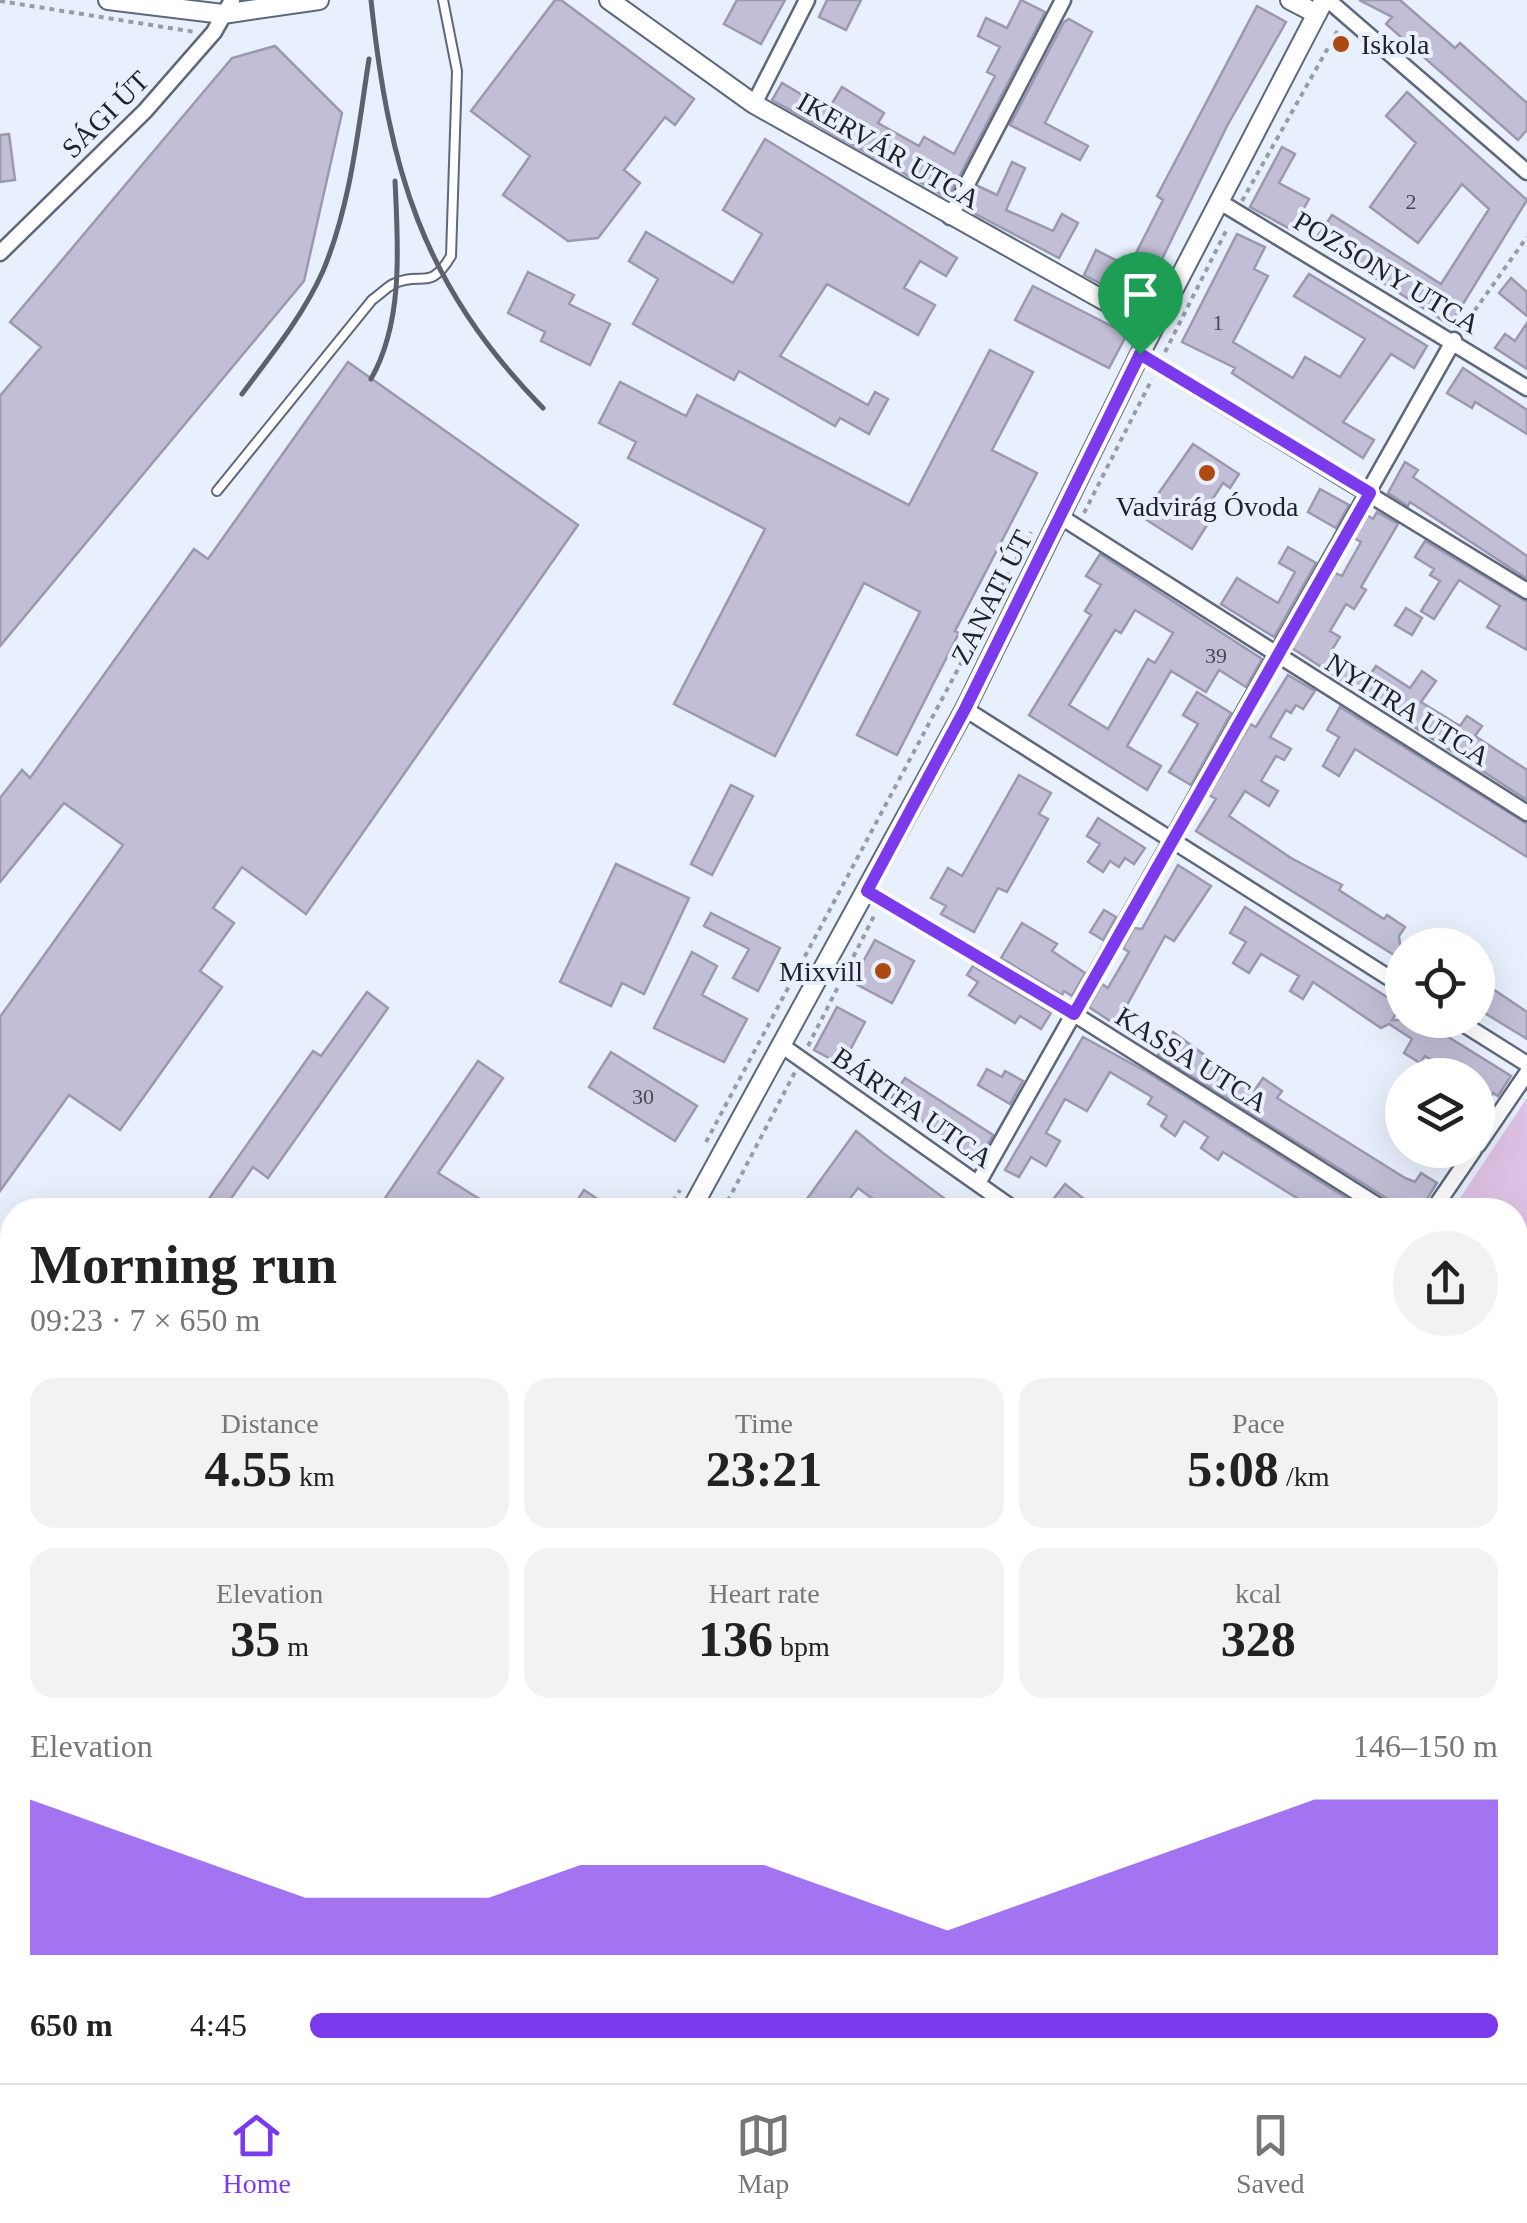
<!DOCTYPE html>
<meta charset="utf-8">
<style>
body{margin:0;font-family:"Times New Roman",serif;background:#f2f2f2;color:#222;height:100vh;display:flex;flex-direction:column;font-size:38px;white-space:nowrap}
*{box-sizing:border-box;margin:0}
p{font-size:32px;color:#767676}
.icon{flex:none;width:55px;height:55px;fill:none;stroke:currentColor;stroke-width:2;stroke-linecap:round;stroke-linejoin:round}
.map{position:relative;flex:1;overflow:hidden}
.panel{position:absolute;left:0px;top:1198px;width:1528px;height:888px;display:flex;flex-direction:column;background:#fff;border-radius:40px 40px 0 0;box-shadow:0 10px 40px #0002}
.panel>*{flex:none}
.fabs{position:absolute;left:1385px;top:928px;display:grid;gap:20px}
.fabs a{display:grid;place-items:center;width:110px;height:110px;border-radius:50%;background:#fff;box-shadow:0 10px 40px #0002;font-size:50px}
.pin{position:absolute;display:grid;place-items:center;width:85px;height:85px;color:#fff;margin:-102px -42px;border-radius:50% 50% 50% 0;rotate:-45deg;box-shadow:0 0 10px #0007}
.pin .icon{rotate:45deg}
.round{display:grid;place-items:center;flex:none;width:105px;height:105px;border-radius:52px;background:#f2f2f2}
.headline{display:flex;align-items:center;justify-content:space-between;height:170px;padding:0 30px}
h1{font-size:55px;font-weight:700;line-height:75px}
.stats{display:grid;grid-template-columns:repeat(3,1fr);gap:15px;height:170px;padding:10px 30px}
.stats div{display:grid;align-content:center;border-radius:25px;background:#f2f2f2;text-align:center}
.stats b{font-size:50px;font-weight:700}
.stats small{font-size:28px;font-weight:400}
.stats p{font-size:28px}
.chart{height:280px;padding:20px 30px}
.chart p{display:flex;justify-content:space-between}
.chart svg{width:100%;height:180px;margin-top:10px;fill:#7c3aed;opacity:.7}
ul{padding:0 30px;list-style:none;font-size:32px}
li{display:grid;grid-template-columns:160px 120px 1fr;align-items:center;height:75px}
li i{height:25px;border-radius:12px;background:#7c3aed}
.tab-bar{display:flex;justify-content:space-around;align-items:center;height:140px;border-top:2px solid #e0e0e0;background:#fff;font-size:28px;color:#767676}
.tab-bar a{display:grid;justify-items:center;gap:5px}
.tab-bar .selected{color:#7c3aed}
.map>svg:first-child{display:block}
.green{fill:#dec2e5}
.building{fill:#c1bed6;stroke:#9b98af;stroke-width:2.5;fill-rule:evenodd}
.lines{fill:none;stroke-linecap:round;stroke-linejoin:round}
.service-casing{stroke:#5d687c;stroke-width:12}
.minor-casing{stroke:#5d687c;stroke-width:19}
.tertiary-casing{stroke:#5d687c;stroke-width:22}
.path{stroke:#979da8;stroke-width:4;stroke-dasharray:5 5;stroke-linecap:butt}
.service{stroke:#fff;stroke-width:8}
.minor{stroke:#fff;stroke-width:14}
.tertiary{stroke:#fff;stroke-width:18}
.rail{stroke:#5c616b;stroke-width:5}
.route-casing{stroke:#fff;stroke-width:20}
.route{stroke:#7c3aed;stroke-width:12}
.poi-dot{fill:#ad4a11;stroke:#e8effd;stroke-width:4}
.labels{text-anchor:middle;stroke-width:8;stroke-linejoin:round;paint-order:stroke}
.number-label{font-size:22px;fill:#474955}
.poi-label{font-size:28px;fill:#1e222a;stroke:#e8effd;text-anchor:start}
.street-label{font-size:28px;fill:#1e222a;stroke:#e8effd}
</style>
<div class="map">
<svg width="1527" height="2083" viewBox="0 0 1527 2083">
<rect width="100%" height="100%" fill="#e8effd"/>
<path class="green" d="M 1527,1098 L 1527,1289 L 1515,1281 L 1515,1210 L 1452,1210 Z"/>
<path class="building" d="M 555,0 L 561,0 L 694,99 L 675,125 L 665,117 L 624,170 L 640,183 L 598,238 L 568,241 L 503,195 L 530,156 L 471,111 Z
M 737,0 L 785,0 L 761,44 L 724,24 Z
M 827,0 L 861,0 L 846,30 L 819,17 Z
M 1021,0 L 1045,12 L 948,198 L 772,100 L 782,83 L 828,110 L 842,87 L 884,113 L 878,123 L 919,146 L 924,137 L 954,154 L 995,76 L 987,72 L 1000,47 L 978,36 L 986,18 L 1007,28 Z
M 1359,0 L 1400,0 L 1455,48 L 1460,43 L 1527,103 L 1527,130 L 1518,140 L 1386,24 L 1392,17 Z
M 1257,6 L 1286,22 L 1227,126 L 1140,304 L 1084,275 L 1096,250 L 1129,267 L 1163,200 L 1157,196 Z
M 1069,19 L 1092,32 L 1045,123 L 1088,146 L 1080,160 L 1010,125 L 1064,22 Z
M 275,46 L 342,113 L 304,281 L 0,646 L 0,396 L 41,347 L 10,322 L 232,58 Z
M 1407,92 L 1527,200 L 1450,325 L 1315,240 L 1332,215 L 1441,284 L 1489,209 L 1462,184 L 1418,243 L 1370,207 L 1416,143 L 1386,116 Z
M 9,134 L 15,180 L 0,182 L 0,135 Z
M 765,139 L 957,258 L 946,276 L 920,261 L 904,288 L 935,305 L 918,335 L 827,284 L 780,356 L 868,405 L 875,392 L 888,399 L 869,434 L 840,418 L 835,426 L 739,371 L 734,380 L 633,324 L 658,279 L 629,261 L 646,232 L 733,283 L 762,234 L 723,210 Z
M 1282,147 L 1295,154 L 1279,183 L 1309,199 L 1292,230 L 1250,207 Z
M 1012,162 L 1025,168 L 1006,210 L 1053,231 L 1062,214 L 1078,223 L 1059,258 L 966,209 L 978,186 L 997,195 Z
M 1237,234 L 1265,247 L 1254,269 L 1268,276 L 1233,342 L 1293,378 L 1305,357 L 1340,377 L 1365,339 L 1294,296 L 1309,274 L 1427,346 L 1414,368 L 1391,354 L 1343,422 L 1374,440 L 1363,458 L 1232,373 L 1235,368 L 1182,342 Z
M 528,272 L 574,295 L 569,304 L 610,324 L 590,365 L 541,341 L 545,332 L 508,313 Z
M 1511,278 L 1527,292 L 1527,316 L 1499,293 Z
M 1033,286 L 1127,334 L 1109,368 L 1015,320 Z
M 1527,323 L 1527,369 L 1495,348 L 1505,334 L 1515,341 Z
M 990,350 L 1033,372 L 992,450 L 1037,473 L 955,631 L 959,633 L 897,755 L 857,735 L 920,612 L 864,583 L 775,756 L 674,704 L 765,529 L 628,458 L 636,442 L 599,423 L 620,382 L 686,416 L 697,395 L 909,505 Z
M 348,362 L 578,525 L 306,914 L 242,867 L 213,908 L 234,923 L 200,971 L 222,987 L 120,1130 L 69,1095 L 0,1191 L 0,1017 L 123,845 L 64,803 L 0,882 L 0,798 L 22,770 L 30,778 L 194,549 L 208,559 Z
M 1463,368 L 1527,410 L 1527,434 L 1475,402 L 1472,408 L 1447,393 Z
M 1193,444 L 1239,474 L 1230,488 L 1223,483 L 1206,509 L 1214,514 L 1192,549 L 1142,517 Z
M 1405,462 L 1418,470 L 1413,477 L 1527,556 L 1527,579 L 1410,502 L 1408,506 L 1388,493 Z
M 1320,489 L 1349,505 L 1336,528 L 1308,512 Z
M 1377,512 L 1398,524 L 1361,587 L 1366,590 L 1354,609 L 1346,604 L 1330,631 L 1340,637 L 1330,653 L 1361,672 L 1363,668 L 1371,673 L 1376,666 L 1410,688 L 1422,671 L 1436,681 L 1421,702 L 1460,726 L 1467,716 L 1482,726 L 1475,736 L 1527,770 L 1527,800 L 1292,648 L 1335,573 L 1342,576 L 1361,542 L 1354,538 L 1367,515 L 1373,519 Z
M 1425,541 L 1527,602 L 1527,650 L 1487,627 L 1500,606 L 1459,580 L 1434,619 L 1421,611 L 1440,581 L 1430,575 L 1434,569 L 1415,557 Z
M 1288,547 L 1316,563 L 1274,637 L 1221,604 L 1237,578 L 1278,603 L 1295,572 L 1279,563 Z
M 1100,554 L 1262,659 L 1246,687 L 1219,670 L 1206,692 L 1171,671 L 1127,746 L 1161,766 L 1147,790 L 1029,715 L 1091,615 L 1085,611 L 1101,585 L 1086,576 ZM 1135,610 L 1173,633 L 1155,663 L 1148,659 L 1108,729 L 1069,705 L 1115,630 L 1121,633 Z
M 1406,608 L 1422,618 L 1412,635 L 1395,625 Z
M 1288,675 L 1315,691 L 1303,709 L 1296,705 L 1291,713 L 1286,710 L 1270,737 L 1291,749 L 1284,760 L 1276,756 L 1261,781 L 1278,791 L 1269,806 L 1245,791 L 1229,816 L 1291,858 L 1342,885 L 1339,890 L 1384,919 L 1387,915 L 1405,927 L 1399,936 L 1402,960 L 1196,831 L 1216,799 L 1209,795 L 1250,724 L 1256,727 Z
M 1197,692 L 1231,713 L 1191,785 L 1169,772 L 1198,724 L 1183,715 Z
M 1340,707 L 1527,824 L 1527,857 L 1355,749 L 1339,776 L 1323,766 L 1339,737 L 1327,730 Z
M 1019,775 L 1051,793 L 1039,814 L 1048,819 L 1007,892 L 998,888 L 974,932 L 941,914 L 946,906 L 931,898 L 948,868 L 962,876 Z
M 731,785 L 753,796 L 712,875 L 691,864 Z
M 1098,818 L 1145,848 L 1134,864 L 1125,858 L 1119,867 L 1110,861 L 1103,872 L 1088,862 L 1100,844 L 1087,836 Z
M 616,864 L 689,898 L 644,994 L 622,983 L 611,1006 L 560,982 Z
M 1178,865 L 1211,886 L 1174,941 L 1165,936 L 1116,1025 L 1089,1007 L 1102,984 L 1108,988 L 1129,952 L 1123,948 L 1134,928 L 1142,929 Z
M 1245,907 L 1401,1006 L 1392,1020 L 1421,1020 L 1511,1076 L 1498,1096 L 1493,1093 L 1478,1116 L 1478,1075 L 1454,1075 L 1425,1056 L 1420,1063 L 1404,1053 L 1412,1039 L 1389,1024 L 1381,1028 L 1313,982 L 1303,999 L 1290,991 L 1299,976 L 1261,954 L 1249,973 L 1233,963 L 1246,942 L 1230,933 Z
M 1104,910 L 1116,917 L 1103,940 L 1090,932 Z
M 711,913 L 780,948 L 758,991 L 733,978 L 749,949 L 704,926 Z
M 1022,923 L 1057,944 L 1052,951 L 1085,973 L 1072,996 L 1064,991 L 1062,995 L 1001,958 Z
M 875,940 L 914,961 L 892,1003 L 852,982 Z
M 692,952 L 717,966 L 702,995 L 747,1019 L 724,1062 L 654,1028 Z
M 973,966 L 1051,1013 L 1041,1029 L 1020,1016 L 1015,1023 L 969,995 L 978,982 L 967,975 Z
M 1490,987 L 1527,1012 L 1527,1039 L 1478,1009 Z
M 367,992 L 388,1008 L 268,1178 L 253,1167 L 223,1210 L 201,1210 L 313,1051 L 321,1056 Z
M 837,1007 L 865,1022 L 842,1065 L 814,1050 Z
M 1173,1032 L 1254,1091 L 1263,1078 L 1282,1091 L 1277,1098 L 1405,1178 L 1415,1182 L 1421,1173 L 1437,1183 L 1420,1210 L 1396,1210 L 1391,1201 L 1158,1055 Z
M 1083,1037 L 1147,1072 L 1365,1210 L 1316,1210 L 1223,1152 L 1218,1160 L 1201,1148 L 1208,1137 L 1184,1121 L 1175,1136 L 1161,1126 L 1167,1116 L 1148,1104 L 1152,1097 L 1110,1072 L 1087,1111 L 1065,1099 L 1046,1133 L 1060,1141 L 1046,1166 L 1031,1157 L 1019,1177 L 1005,1170 Z
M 611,1052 L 697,1106 L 675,1141 L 589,1087 Z
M 478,1061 L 503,1078 L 438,1173 L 497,1210 L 377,1210 Z
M 987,1069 L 1002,1077 L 1005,1071 L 1023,1081 L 1010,1104 L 978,1085 Z
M 905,1078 L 993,1135 L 978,1161 L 891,1099 Z
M 856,1131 L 883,1153 L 960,1210 L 888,1210 L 858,1188 L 841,1210 L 799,1210 Z
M 1065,1184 L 1098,1210 L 1045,1210 Z
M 584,1190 L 614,1210 L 571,1210 Z"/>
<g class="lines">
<defs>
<path id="service" d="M 217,491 L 372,300 C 379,295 386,288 393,284 C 422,270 429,293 451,256 L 457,71 L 443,0
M 108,2072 L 126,2083
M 54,2083 L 60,2072
M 142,2083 L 148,2072"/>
<path id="minor" d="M 1328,0 L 1527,172
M 754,104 L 807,0
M 1220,202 L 1527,388
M 950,217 L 1063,0
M 0,253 L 145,111 L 214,32 L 232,0
M 1140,354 L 1527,591
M 1061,517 L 1527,813
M 965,709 L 1402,986
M 867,891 L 1074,1014 L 1385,1210
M 1457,1020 L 1527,1064
M 781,1045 L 1015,1210
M 1478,1145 L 1527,1073
M 978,1183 L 1454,340
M 1433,1210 L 1474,1150
M 1515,1292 L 1527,1300
M 0,1388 L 12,1397
M 1515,1553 L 1527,1560
M 0,1586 L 12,1566
M 0,1720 L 12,1728
M 0,2053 L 12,2060
M 33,2072 L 51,2083
M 1156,2072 L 1171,2083
M 825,2083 L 832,2072"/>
<path id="tertiary" d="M 108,0 L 223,14 L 319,0
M 609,0 L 754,104 L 1137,319
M 1290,0 L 1317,14
M 691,1210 L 965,709 L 1140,354 L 1324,0
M 188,2083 L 195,2072"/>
</defs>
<use href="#service" class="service-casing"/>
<use href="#minor" class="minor-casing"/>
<use href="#tertiary" class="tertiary-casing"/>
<path class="path" d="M 0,1 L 195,32
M 1242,201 L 1338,30
M 1463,327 L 1527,237
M 1165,352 L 1228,227
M 1084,513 L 1152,379
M 808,1046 L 874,916
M 706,1142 L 1031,532
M 668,1210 L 680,1190
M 723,1210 L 795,1072
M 212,2083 L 218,2072"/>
<use href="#service" class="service"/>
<use href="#minor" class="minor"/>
<use href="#tertiary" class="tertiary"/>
<path class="rail" d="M 371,0 C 389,169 421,283 543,408
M 371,379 C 404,321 398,244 395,181
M 242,394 C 271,355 303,316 323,271 C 351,204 358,129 369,59"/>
</g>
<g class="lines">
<defs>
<path id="route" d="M 1140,354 L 1370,493 L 1074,1014 L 867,891 L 965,709 Z"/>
</defs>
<use href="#route" class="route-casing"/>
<use href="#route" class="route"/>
</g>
<g class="poi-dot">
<circle cx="1341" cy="44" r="10"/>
<circle cx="1207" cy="473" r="10"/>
<circle cx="883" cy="971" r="10"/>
</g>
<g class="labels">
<g class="number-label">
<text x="1411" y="209">2</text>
<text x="1218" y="330">1</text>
<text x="1216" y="663">39</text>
<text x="643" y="1104">30</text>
</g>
<g class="poi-label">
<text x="1361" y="54">Iskola</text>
<text x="1207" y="516" text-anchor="middle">Vadvirág Óvoda</text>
<text x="863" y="981" text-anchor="end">Mixvill</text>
</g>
<g class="street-label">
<text transform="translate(105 114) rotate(-45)" y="10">SÁGI ÚT</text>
<text transform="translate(889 150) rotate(30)" y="10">IKERVÁR UTCA</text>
<text transform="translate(1387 272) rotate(31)" y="10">POZSONY UTCA</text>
<text transform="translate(991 597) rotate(-63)" y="10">ZANATI ÚT</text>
<text transform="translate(1408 709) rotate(32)" y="10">NYITRA UTCA</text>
<text transform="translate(1192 1059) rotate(32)" y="10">KASSA UTCA</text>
<text transform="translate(913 1107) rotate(35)" y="10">BÁRTFA UTCA</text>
</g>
</g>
</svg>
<div class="fabs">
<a><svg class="icon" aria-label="locate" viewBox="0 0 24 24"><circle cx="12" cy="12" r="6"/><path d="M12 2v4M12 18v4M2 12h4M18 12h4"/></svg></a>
<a><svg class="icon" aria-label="layers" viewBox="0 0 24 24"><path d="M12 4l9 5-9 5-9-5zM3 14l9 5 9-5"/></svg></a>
</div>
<div class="pin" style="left:1140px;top:354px;background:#1e9e55"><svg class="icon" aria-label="arrive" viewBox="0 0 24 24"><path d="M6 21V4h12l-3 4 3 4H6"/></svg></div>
<section class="panel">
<div class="headline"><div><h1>Morning run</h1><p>09:23 · 7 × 650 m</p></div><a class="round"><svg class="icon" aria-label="share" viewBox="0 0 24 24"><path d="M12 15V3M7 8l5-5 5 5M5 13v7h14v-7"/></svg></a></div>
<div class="stats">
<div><p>Distance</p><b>4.55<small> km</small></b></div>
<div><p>Time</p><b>23:21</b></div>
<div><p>Pace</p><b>5:08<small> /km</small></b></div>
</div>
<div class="stats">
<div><p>Elevation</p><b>35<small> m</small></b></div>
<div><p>Heart rate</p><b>136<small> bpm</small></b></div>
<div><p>kcal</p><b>328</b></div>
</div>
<div class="chart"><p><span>Elevation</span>146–150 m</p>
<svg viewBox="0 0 160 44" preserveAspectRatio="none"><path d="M0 44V6L10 14L20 22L30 30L40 30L50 30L60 22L70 22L80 22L90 30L100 38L110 30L120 22L130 14L140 6L150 6L160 6V44z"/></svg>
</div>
<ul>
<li><b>650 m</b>4:45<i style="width:100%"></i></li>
</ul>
</section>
</div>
<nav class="tab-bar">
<a class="selected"><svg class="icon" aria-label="home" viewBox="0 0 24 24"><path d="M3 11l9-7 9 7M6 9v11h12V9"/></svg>Home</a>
<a><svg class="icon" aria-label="map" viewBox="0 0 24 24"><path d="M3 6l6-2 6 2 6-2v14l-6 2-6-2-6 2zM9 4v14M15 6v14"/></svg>Map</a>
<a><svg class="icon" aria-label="saved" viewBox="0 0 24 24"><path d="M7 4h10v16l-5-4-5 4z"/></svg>Saved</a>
</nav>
